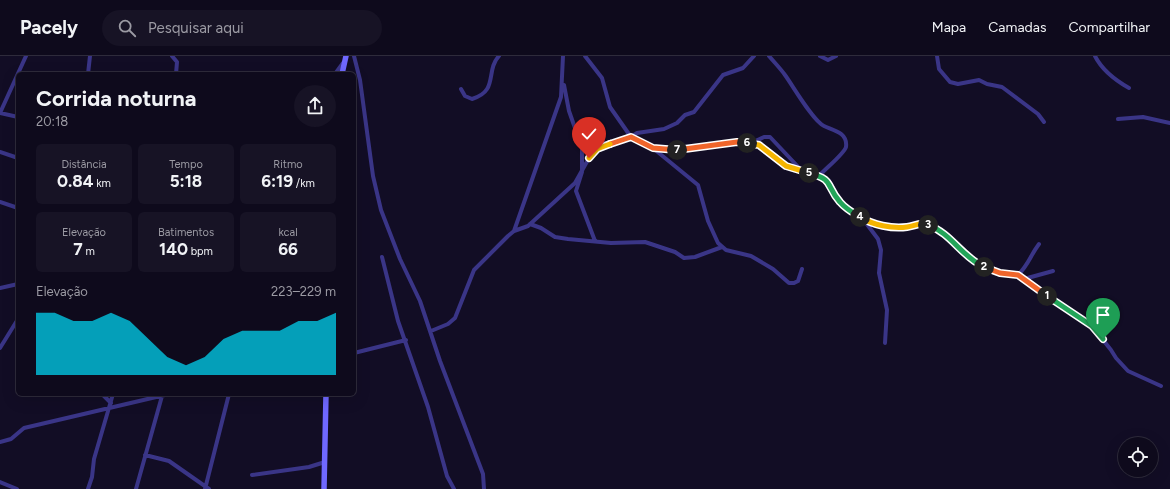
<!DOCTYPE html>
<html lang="pt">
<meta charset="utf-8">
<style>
body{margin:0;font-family:Figtree,sans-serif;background:#171325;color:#f1f3f6;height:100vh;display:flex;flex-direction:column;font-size:15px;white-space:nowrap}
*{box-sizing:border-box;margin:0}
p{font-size:13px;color:#9b9aa3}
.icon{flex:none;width:22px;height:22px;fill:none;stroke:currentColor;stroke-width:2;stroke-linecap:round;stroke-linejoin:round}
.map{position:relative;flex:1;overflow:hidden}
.drawer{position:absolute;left:16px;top:16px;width:340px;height:324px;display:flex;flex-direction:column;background:#0e0a1c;border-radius:6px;box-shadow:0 4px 16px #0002,0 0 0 1px #2e2b3b}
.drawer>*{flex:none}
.buttons{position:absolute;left:1118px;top:381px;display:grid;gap:8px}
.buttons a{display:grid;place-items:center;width:40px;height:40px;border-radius:50%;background:#0e0a1c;box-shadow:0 4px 16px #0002,0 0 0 1px #2e2b3b;font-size:20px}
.pin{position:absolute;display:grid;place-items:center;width:34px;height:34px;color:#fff;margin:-41px -17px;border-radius:50% 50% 50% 0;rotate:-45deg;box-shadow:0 0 4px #0007}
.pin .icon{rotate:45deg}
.km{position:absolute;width:20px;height:20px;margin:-10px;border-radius:50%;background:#222;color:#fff;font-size:11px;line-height:20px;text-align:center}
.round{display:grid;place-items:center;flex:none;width:42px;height:42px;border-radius:21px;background:#171325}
.head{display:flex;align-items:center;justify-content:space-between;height:68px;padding:0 20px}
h1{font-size:22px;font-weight:700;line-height:30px}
.metrics{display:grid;grid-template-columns:repeat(3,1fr);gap:6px;height:68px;padding:4px 20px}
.metrics div{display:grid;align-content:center;border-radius:6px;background:#171325;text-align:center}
.metrics b{font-size:17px;font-weight:700}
.metrics small{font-size:11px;font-weight:400}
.metrics p{font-size:11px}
.chart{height:112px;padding:8px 20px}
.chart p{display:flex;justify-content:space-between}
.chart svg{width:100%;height:72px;margin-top:4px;fill:#00defc;opacity:.7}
header{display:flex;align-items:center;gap:24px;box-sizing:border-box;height:56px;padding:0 20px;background:#0e0a1c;border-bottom:1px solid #2e2b3b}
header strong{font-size:19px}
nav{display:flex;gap:22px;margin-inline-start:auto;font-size:14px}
.search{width:280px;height:36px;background:#171325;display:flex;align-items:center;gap:10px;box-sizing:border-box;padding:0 14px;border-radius:22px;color:#9b9aa3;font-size:15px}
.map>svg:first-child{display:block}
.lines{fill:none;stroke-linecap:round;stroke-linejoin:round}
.minor{stroke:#3a3587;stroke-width:4}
.secondary{stroke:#6f68ff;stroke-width:5.5}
.split-1-casing{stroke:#fff;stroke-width:8}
.split-2-casing{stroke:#fff;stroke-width:8}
.split-3-casing{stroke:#fff;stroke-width:8}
.split-4-casing{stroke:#fff;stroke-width:8}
.split-5-casing{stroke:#fff;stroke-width:8}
.split-6-casing{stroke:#fff;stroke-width:8}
.split-7-casing{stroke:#fff;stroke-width:8}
.split-8-casing{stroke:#fff;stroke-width:8}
.split-9-casing{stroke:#fff;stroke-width:8}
.split-1{stroke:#22a559;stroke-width:5}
.split-2{stroke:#f0652b;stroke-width:5}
.split-3{stroke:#22a559;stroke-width:5}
.split-4{stroke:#f5b400;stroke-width:5}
.split-5{stroke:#22a559;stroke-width:5}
.split-6{stroke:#f5b400;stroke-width:5}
.split-7{stroke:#f0652b;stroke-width:5}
.split-8{stroke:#f0652b;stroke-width:5}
.split-9{stroke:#f5b400;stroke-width:5}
</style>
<header>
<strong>Pacely</strong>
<div class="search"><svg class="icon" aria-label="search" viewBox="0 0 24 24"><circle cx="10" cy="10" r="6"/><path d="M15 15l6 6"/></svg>Pesquisar aqui</div>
<nav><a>Mapa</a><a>Camadas</a><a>Compartilhar</a></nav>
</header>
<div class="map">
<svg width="1170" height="433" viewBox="0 0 1170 433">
<rect width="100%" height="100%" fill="#120d25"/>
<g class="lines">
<path class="minor" d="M 172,0 L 177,6 L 176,18
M 354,0 L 360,24 L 373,120 L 381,154 L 400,203 L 420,245 L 440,305 L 483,418 L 484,433
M 754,0 L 743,12 L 723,19 L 694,56 L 685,59 L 677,67 L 664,73 L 637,77 L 631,81 L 653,92 L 671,94 L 737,86 L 751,87 L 764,81 L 770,81 L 803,116 L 819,120 C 825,113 844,98 846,91 C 848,76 832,74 824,70 C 813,65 793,30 785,19 C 780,12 774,6 769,0
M 820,0 L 828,4 L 836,0
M 937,0 L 939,13 L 950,26 L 958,28 L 979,24 L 987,28 L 1002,31 L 1038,58 L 1044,66
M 1095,0 C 1102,14 1115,24 1129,32
M 88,18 L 90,0
M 335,18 L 343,7
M 564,29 L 569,55 L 582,92 L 582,116 L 576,135 L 595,185
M 461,33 L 465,40 L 472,43 C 499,35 485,15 499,0
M 0,57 L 26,0
M 0,57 L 18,61
M 1118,63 L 1143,61 L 1170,67
M 577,74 L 595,86 L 608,88
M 751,87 C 766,88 781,112 803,116
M 654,93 L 698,129 L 708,165 L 718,187 L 726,194 L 751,200 L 773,213 L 789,227 L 794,227 L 798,225 L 802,213
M 0,96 L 18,102
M 819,120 L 829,125 L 840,145 L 863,163 L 892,171 L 907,171 L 922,167 L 934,171 L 946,178 L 952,186 L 982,210 L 1000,217 L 1018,219 L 1031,227 L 1050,242 L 1092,270 L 1111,294 L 1116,302 L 1128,315 L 1161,330
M 0,146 L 18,152
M 863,163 L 878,183 L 881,194 L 879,217 L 887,254 L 885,287
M 530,168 L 541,172 L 555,181 L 568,183 L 611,187 L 645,186 L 675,196 L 684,202 L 695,201 L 722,191
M 514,175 L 561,41 L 563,0
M 382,201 L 398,265 L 428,351 L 447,420 L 454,433
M 1018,219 C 1029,208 1030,200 1039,188
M 1024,223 L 1053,215
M 0,232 L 18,228
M 431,275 L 448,268 L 455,262 L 474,214 L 508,180 L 514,175 L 528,170 L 575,127 L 589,102 L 597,93 L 631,81 L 610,51 L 602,22 L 585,0
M 0,292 L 18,263
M 354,297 L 406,284
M 102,338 L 111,347
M 0,386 L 11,383 L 24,372 L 169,338
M 145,399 L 169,405 L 209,433
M 252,419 L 309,411 L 325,406
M 0,426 L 17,433
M 88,433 L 92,421 L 94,403 L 113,338
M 136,433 L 162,340
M 205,433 L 229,338"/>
<path class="secondary" d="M 342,18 L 346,0
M 324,433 L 326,338"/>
</g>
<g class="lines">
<defs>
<path id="split-1" d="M 1047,240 L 1092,270 L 1103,283"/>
<path id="split-2" d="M 984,211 L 1000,217 L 1018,219 L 1047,240"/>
<path id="split-3" d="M 928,169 C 951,177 962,201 984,211"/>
<path id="split-4" d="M 860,161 C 873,169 892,173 907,171 C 915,170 920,166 928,169"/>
<path id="split-5" d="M 809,117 C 835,124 825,129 840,146 C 845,152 853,157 860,161"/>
<path id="split-6" d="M 747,87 L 759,89 L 786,110 L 809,117"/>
<path id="split-7" d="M 677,94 L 737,86 L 747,87"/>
<path id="split-8" d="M 610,88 L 631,81 L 653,92 L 677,94"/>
<path id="split-9" d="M 589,102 L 597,93 L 610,88"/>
</defs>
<use href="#split-1" class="split-1-casing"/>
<use href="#split-2" class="split-2-casing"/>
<use href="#split-3" class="split-3-casing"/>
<use href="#split-4" class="split-4-casing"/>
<use href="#split-5" class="split-5-casing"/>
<use href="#split-6" class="split-6-casing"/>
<use href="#split-7" class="split-7-casing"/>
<use href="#split-8" class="split-8-casing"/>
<use href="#split-9" class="split-9-casing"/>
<use href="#split-1" class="split-1"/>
<use href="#split-2" class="split-2"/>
<use href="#split-3" class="split-3"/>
<use href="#split-4" class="split-4"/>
<use href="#split-5" class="split-5"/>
<use href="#split-6" class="split-6"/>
<use href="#split-7" class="split-7"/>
<use href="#split-8" class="split-8"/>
<use href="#split-9" class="split-9"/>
</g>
</svg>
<div class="buttons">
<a><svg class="icon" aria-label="locate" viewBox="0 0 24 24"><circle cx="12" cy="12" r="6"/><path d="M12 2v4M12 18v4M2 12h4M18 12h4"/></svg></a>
</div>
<div class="pin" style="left:1103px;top:283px;background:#1e9e55"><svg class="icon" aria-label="arrive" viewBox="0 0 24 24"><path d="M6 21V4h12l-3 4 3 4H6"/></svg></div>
<div class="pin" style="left:589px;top:102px;background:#d93025"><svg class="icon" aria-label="check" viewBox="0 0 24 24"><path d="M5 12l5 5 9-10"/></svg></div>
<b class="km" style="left:1047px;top:240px">1</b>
<b class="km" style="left:984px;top:211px">2</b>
<b class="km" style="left:928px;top:169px">3</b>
<b class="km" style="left:860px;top:161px">4</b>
<b class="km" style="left:809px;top:117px">5</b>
<b class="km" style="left:747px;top:87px">6</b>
<b class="km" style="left:677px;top:94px">7</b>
<section class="drawer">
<div class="head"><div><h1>Corrida noturna</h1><p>20:18</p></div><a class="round"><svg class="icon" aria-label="share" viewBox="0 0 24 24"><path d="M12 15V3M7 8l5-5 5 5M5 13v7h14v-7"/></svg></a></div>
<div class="metrics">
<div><p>Distância</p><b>0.84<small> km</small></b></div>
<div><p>Tempo</p><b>5:18</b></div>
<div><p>Ritmo</p><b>6:19<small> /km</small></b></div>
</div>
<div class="metrics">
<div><p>Elevação</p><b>7<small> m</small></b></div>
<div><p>Batimentos</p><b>140<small> bpm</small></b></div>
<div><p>kcal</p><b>66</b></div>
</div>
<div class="chart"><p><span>Elevação</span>223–229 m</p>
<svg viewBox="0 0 160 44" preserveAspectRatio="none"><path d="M0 44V6L10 6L20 11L30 11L40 6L50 11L60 22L70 33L80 38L90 33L100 22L110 17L120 17L130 17L140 11L150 11L160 6V44z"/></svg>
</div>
</section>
</div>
